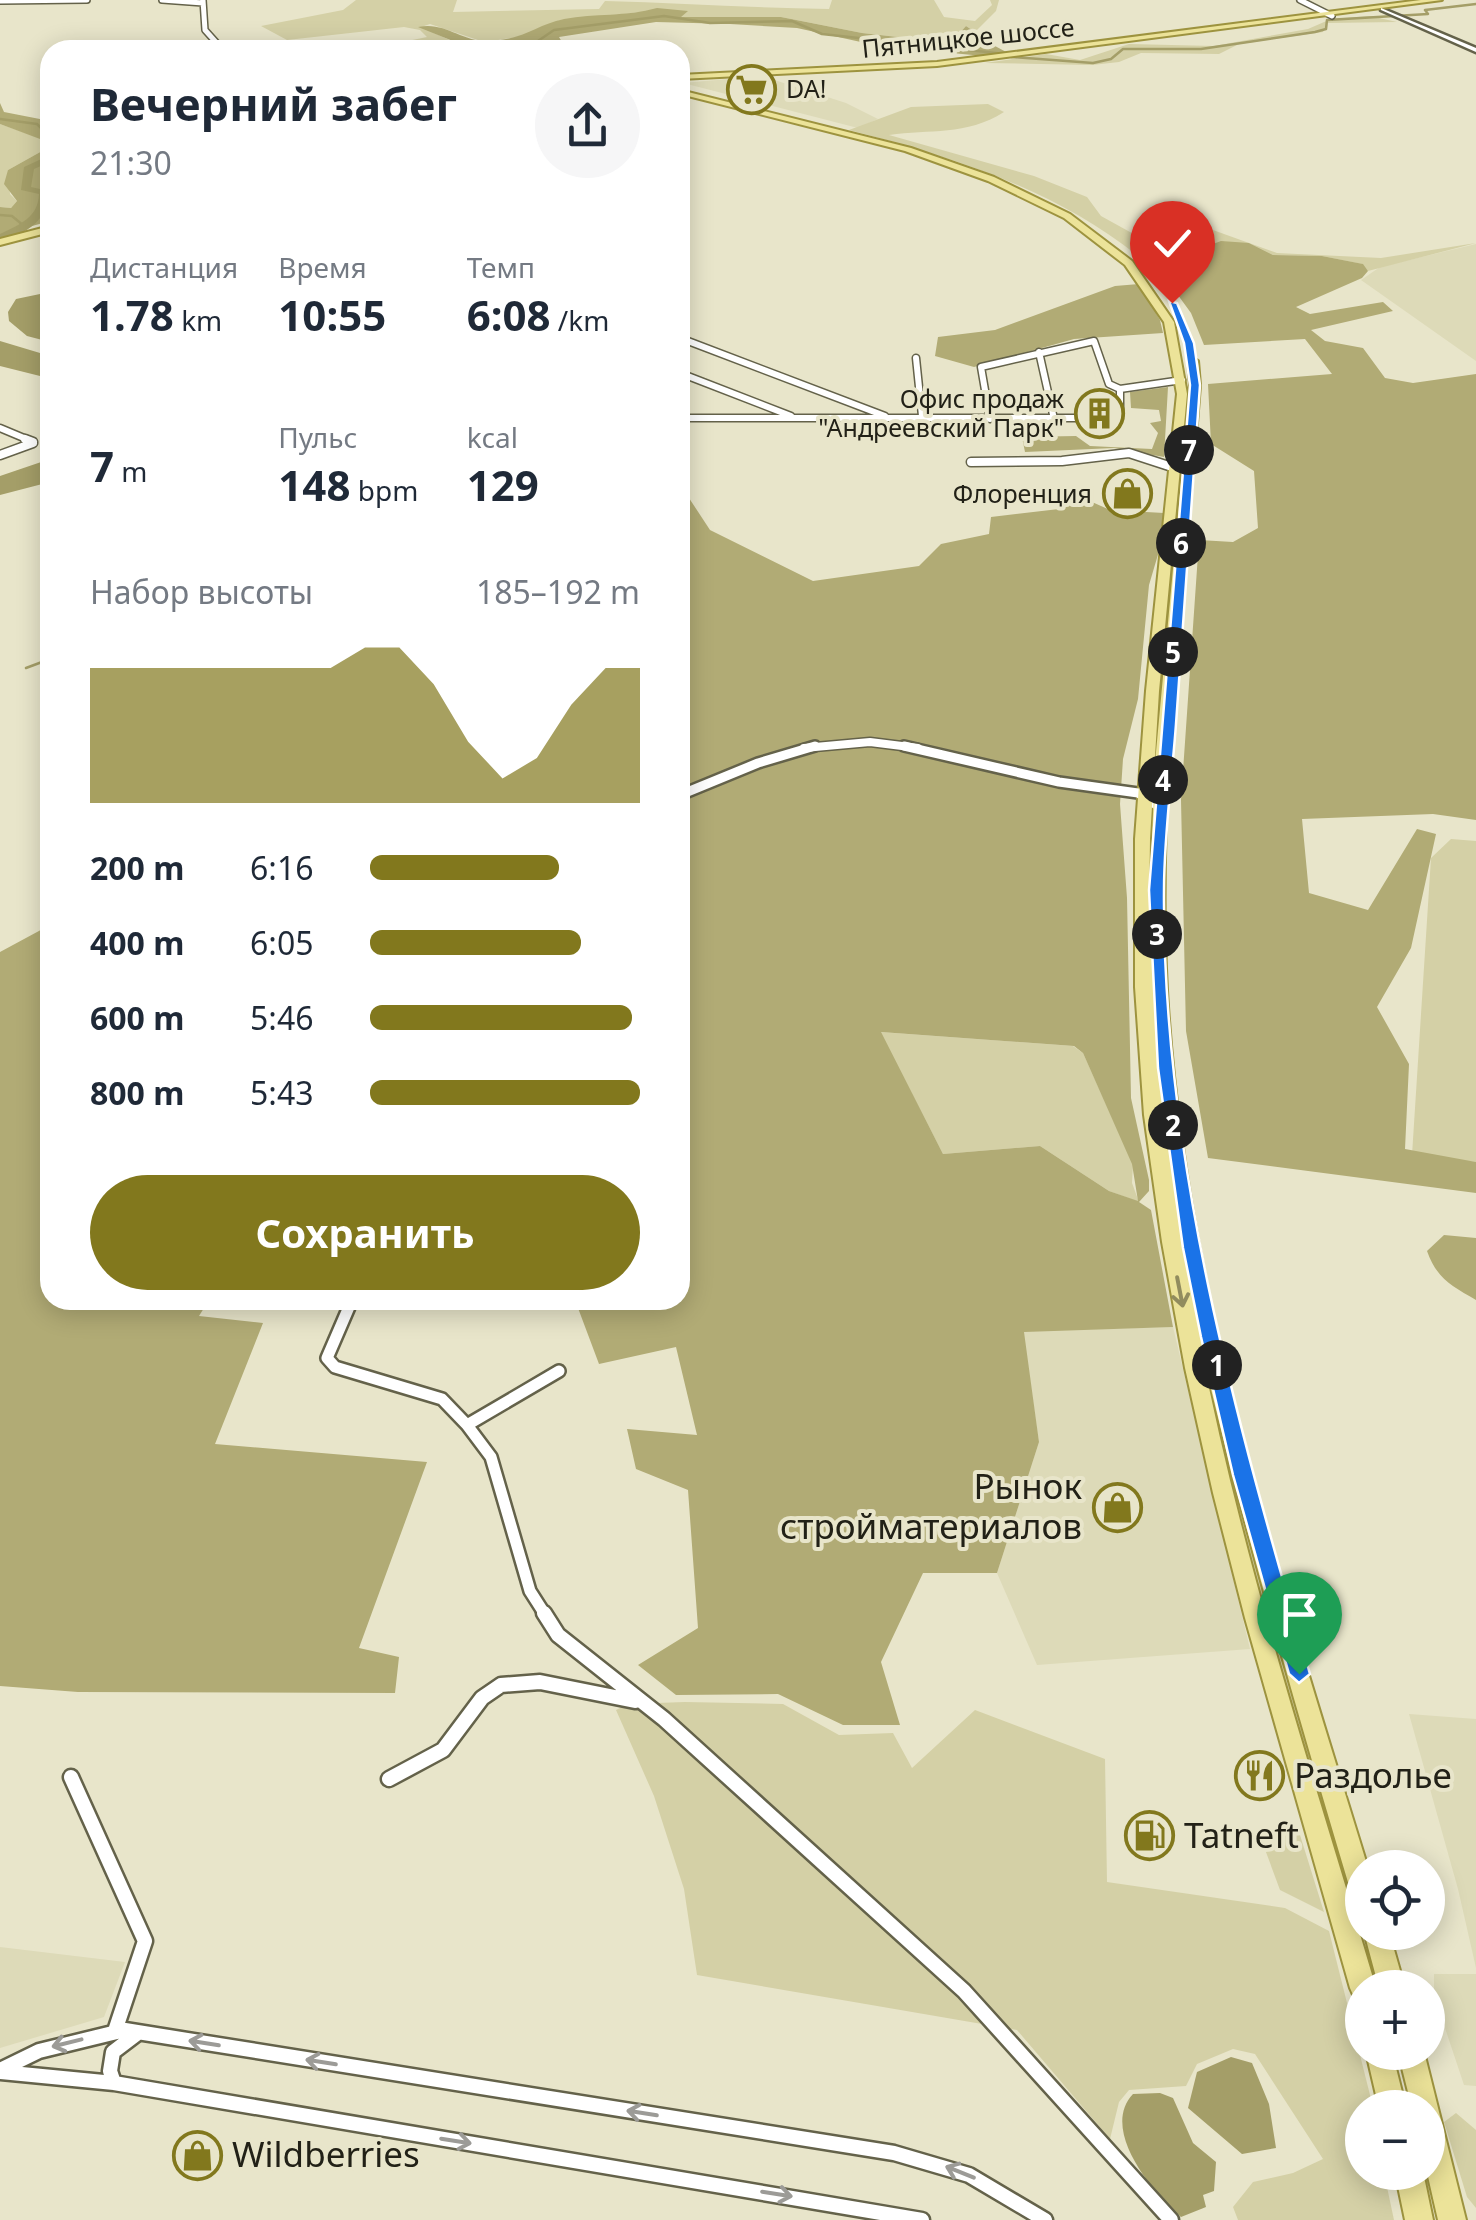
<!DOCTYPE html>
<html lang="ru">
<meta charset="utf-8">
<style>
body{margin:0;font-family:"Noto Sans",sans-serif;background:#f6f6f7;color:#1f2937;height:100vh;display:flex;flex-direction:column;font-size:38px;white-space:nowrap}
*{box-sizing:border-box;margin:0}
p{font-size:32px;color:#747a83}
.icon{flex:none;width:55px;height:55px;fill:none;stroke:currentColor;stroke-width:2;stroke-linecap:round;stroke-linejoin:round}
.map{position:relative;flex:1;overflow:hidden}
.side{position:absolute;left:40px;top:40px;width:650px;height:1270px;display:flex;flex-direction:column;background:#fff;border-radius:30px;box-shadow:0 5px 25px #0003}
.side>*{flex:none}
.fabs{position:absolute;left:1345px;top:1850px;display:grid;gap:20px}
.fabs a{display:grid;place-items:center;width:100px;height:100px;border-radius:50%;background:#fff;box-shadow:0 5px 25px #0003;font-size:50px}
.pin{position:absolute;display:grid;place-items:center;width:85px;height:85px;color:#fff;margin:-102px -42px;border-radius:50% 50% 50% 0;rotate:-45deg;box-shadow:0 0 10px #0007}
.pin .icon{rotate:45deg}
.km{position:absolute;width:50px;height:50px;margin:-25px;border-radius:50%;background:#222;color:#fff;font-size:28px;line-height:50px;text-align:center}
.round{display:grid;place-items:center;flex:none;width:105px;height:105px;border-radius:52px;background:#f6f6f7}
.overview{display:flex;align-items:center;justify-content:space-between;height:170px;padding:0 50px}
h1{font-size:45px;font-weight:700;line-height:75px}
.stats{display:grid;grid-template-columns:repeat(3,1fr);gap:15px;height:170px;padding:10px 50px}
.stats div{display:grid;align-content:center}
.stats b{font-size:42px;font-weight:700}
.stats small{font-size:28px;font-weight:400}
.stats p{font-size:28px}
.chart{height:280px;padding:20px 50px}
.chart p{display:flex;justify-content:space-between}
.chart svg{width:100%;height:180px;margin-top:10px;fill:#82781d;opacity:.7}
.button{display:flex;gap:20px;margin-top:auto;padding:20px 50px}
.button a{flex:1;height:115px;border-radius:60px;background:#82781d;color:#fff;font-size:40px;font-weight:700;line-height:115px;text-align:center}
ul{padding:0 50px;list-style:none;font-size:32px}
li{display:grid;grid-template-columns:160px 120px 1fr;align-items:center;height:75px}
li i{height:25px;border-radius:12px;background:#82781d}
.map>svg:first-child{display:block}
.built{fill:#dddab8}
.green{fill:#d4d0a6}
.forest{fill:#b1ab75;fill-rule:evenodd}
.water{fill:#a49e68}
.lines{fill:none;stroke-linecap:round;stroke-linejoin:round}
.stream{stroke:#a49e68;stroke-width:2.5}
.river{fill:#a49e68;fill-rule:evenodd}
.minor-far5-casing{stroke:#64624a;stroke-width:8}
.minor-far4-casing{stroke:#64624a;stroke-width:9}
.minor-far3-casing{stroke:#64624a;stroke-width:11}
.minor-far2-casing{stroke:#64624a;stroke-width:14}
.minor-far1-casing{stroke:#64624a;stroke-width:16}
.minor-casing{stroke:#64624a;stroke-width:19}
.secondary-casing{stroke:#64624a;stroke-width:5}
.primary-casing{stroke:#9d933f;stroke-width:4}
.minor-far5{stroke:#fff;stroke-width:5}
.minor-far4{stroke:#fff;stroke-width:6}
.minor-far3{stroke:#fff;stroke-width:8}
.minor-far2{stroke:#fff;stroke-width:9}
.minor-far1{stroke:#fff;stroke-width:11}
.minor{stroke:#fff;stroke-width:14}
.secondary{fill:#fff;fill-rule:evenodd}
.primary{fill:#ece399;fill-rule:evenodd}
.oneway{stroke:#918c5e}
.oneway2{stroke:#9c9b97}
.route{fill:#1a73e8;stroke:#fff;stroke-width:2.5}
.labels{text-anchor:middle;stroke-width:8;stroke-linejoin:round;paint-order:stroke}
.far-street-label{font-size:25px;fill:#222117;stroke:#e8e5ca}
.far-poi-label{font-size:25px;fill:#222117;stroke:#e8e5ca;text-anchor:end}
.near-poi-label{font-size:35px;fill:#222117;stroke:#e8e5ca;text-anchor:start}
</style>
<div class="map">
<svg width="1476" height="2220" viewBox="0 0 1476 2220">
<rect width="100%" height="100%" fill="#e8e5ca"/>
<path class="built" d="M 762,76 L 846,103 L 878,119 L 858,128 L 683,83 Z
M 1476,244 L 1476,361 L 1361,280 L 1380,267 Z
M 1173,1327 L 1250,1649 L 1037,1665 L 997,1573 L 1039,1442 L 1023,1331 Z
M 1409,1714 L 1476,1719 L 1476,1968 L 1458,1889 Z
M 0,1947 L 125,1962 L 104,2017 L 0,2048 Z
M 1434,1974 L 1476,1974 L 1476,2086 L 1464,2085 L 1434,1995 Z"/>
<path class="green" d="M 356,0 L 457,0 L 453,12 L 599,9 L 605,1 C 681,3 754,8 829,9 L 832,0 L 934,0 L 944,17 L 975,21 L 992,5 L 990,0 L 999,0 L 996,11 L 975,32 L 966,26 L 952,43 L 862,33 L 781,17 L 679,17 L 643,12 L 560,20 L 529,35 L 498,40 L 481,41 L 430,24 L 421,27 L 454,42 L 428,50 L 364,50 L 427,37 L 420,30 L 404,27 L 287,40 L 261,26 L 343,10 Z
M 1370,16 L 1397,22 L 1327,23 L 1323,32 L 1239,44 L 1219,54 L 1141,53 L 1119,62 L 1092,65 L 985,63 L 1046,54 L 1080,60 L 1129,44 L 1214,46 L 1308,29 L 1331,19 Z
M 988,104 L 1004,112 C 966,136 930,129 889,135 L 1034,176 L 1087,197 L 1101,216 L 1139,237 L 1199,225 L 1277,253 L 1381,258 L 1476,243 L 1368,271 L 1362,264 L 1322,256 L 1273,255 L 1249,243 L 1171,247 L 1183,254 L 1159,269 L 1169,283 C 1079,197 967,161 849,130 L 911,107 Z
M 0,124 L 48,141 L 42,151 L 8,170 L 10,194 L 17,201 L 11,208 L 0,207 Z
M 1451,839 L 1476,841 L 1476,1162 L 1412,1155 L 1431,858 Z
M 1149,861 L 1166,1121 L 1201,1330 L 1235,1476 L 1320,1775 L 1314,1776 C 1225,1479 1140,1173 1149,861 Z
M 880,1032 L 1073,1046 L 1083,1053 L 1133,1164 L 1132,1183 L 1139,1202 L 1109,1191 L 1040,1146 L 943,1154 Z
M 685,1702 L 783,1704 L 839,1735 L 893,1733 L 912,1768 L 975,1710 L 1105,1759 L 1107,1882 L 1285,1908 L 1329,1931 L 1373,2107 L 1362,2108 L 1362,2172 L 1384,2173 L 1394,2220 L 1238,2220 L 1233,2207 L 1253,2182 L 1293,2173 L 1323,2159 L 1255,2054 L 1233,2049 L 1197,2064 L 1186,2086 L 1129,2090 L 1119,2102 L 1110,2139 L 1017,2030 L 697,1975 L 684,1889 L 654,1796 L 616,1710 L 628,1704 Z
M 1295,1832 L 1300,1835 L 1324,1912 L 1280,1890 L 1263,1844 L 1267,1838 Z
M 1456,2113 L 1476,2130 L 1476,2208 L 1467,2197 L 1444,2122 Z"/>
<path class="forest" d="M 657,8 L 688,11 L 681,17 L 781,17 L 862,33 L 951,43 L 966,26 L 975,32 L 974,44 L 995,46 L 1008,53 L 983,56 L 879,46 L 797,28 L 730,24 L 656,22 L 559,37 L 562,42 L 553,47 L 428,50 L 453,41 L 418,27 C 444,21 461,41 486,41 C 523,41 535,25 564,19 C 595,13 626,17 657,8 Z
M 0,103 L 4,112 L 50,121 L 50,169 L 40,177 L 50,180 L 50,221 L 0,235 L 0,207 L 11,208 L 17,201 L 4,184 L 8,170 L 42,151 L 48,142 L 0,124 Z
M 1221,241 L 1249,243 L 1273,255 L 1322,256 L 1363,264 L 1368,271 L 1362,278 L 1296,307 L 1310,314 L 1383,302 L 1393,311 L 1311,330 L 1325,341 L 1363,348 L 1385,378 L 1413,383 L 1476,374 L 1476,820 L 1433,814 L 1302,819 L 1309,893 L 1368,910 L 1417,829 L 1436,834 L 1411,948 L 1377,1007 L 1409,1064 L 1405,1149 L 1476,1162 L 1476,1193 L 1208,1158 L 1186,1031 L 1181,800 L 1199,540 L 1233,542 L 1258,528 L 1254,471 L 1211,444 L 1208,384 L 1332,374 L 1305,339 L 1204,345 L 1191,313 L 1159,269 L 1182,254 L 1167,247 L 1205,247 Z
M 1139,284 L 1160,320 L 1163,333 L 1074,339 L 974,367 L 935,356 L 938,337 L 995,330 L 1115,286 Z
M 1168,387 L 1164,457 L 1114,448 L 1025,452 L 1022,437 L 1076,436 L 1090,446 L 1152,449 L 1158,433 L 1150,423 L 1161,421 L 1159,410 L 1131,408 L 1130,392 Z
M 689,498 L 710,530 L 813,581 L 919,566 L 941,544 L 989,534 L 991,517 L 1059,509 L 1083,498 L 1110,510 L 1164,513 L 1162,541 L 1149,585 L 1138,699 L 1123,759 L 1120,804 L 1127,898 L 1131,1098 L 1149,1180 L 1149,1191 L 1139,1202 L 1151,1210 L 1173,1327 L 1024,1332 L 1039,1442 L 997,1573 L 923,1573 L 881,1662 L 900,1725 L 843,1725 L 778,1694 L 676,1695 L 638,1665 L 698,1628 L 688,1490 L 636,1469 L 627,1429 L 697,1435 L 676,1347 L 599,1364 L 575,1300 L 680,1300 L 680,500 ZM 881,1032 L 1074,1046 L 1083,1053 L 1132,1164 L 1138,1201 L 1109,1191 L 1040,1146 L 943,1154 Z
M 50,925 L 50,1300 L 209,1300 L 199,1316 L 263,1323 L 215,1444 L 427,1462 L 359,1648 L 399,1657 L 395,1693 L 78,1692 L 0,1686 L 0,952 Z
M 1444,1235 L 1476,1238 L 1476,1300 C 1452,1286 1437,1279 1427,1251 Z"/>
<path class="water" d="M 40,294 L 50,305 L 50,342 L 27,336 L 9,321 L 8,312 L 16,299 Z
M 0,341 L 50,356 L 50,385 L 40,376 L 0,366 Z
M 50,459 L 50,482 L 0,495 L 0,476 Z
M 1231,2057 L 1252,2063 L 1269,2104 L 1276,2148 L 1242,2154 L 1188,2108 L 1197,2072 Z
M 1160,2093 L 1173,2098 L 1193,2143 L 1216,2162 L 1214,2191 L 1203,2195 L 1206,2207 L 1181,2217 C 1151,2191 1100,2129 1133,2094 Z"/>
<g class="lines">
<path class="stream" d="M 478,50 L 535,43 L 554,30 L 664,16 L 710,23 L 792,21 L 822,34 L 1005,54
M 1011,57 L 1093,63 L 1111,59 L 1123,49 L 1201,49 L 1315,32 L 1326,29 L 1327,20 L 1428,14 L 1425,10 L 1476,4
M 0,119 L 37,124 L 50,137
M 0,215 L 12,216 L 24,226
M 26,668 L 50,659"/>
<path class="river" d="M 50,155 L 50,162 L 34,169 L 31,187 L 49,191 C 50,218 25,237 0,239 L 0,234 C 20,224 38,218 39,194 L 21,190 L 24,167 Z"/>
<defs>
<path id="minor-far5" d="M 162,0 L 203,3
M 203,0 L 205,30 L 223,50
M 1300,0 L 1332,16
M 0,1 L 87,0"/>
<path id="minor-far4" d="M 680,338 L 885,416
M 1039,352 L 1054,419
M 916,358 L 922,416
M 680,373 L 791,416
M 680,418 L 1108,418 L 1120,415 L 1120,389 L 1182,380
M 990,419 L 981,367 L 1094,341 L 1109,384 L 1120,389
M 0,428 L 31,441"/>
<path id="minor-far3" d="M 25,439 L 33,442
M 0,455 L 33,443
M 971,462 L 1062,461 L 1129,453 L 1175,468
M 804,748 L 870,742 L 918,748"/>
<path id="minor-far2" d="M 904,746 L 1059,782 L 1138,793 L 1161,808
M 680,795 L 758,763 L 815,746"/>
<path id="minor-far1" d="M 352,1300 L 327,1358 L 335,1367 L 442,1399 L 467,1425
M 546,1616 L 530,1591 L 491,1457 L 467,1425 L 559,1371"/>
<path id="minor" d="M 544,1613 L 558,1635 L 664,1719 L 964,1991 L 1171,2220
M 71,1777 L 145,1941 L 115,2031
M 389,1779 L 443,1750 L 482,1698 L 501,1685 L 540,1682 L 635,1701
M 0,2070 L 39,2051 L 125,2030 L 894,2153 L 969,2175 L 1045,2220
M 1,2072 L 114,2083 L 922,2220
M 114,2083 L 110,2071 L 113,2052 L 138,2033"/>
<path id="secondary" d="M 1381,8 L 1476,48 L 1476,52 L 1381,10 Z"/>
<path id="primary" d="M 1421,0 L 1442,0 L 937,66 L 680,79 L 680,75 L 937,62 Z
M 680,90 L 911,148 L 994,177 L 1070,214 L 1132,261 L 1174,322 L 1187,394 L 1159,691 L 1150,839 L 1149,915 L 1155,763 L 1190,385 L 1188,361 L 1193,358 L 1198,361 L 1200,385 C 1185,586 1156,788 1167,990 C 1184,1291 1280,1581 1368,1868 L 1362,1868 L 1362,1901 L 1353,1897 L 1350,1889 C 1296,1708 1243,1527 1200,1343 C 1242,1561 1313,1775 1376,1988 L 1362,1988 L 1362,2000 L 1354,1997 L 1350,1988 L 1245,1618 L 1213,1493 L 1185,1368 L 1162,1242 L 1144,1115 L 1135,987 L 1135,839 L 1146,691 L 1177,394 L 1164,322 L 1125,265 L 1064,218 L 988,181 L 905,151 L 680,94 Z
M 50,226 L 50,232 L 0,245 L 0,239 Z
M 1364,1932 L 1389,1932 L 1405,1988 L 1379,1988 Z
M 1366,2052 L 1392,2052 L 1406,2108 L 1379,2108 Z
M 1398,2052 L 1424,2052 L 1466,2220 L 1438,2220 L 1427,2172 L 1428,2108 L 1412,2108 Z
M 1395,2172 L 1423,2172 L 1433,2220 L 1405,2220 Z"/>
</defs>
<use href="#minor-far5" class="minor-far5-casing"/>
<use href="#minor-far4" class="minor-far4-casing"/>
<use href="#minor-far3" class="minor-far3-casing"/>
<use href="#minor-far2" class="minor-far2-casing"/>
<use href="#minor-far1" class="minor-far1-casing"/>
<use href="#minor" class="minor-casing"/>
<use href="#secondary" class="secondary-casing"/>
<use href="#primary" class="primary-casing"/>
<use href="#minor-far5" class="minor-far5"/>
<use href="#minor-far4" class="minor-far4"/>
<use href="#minor-far3" class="minor-far3"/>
<use href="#minor-far2" class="minor-far2"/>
<use href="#minor-far1" class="minor-far1"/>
<use href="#minor" class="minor"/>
<use href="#secondary" class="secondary"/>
<use href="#primary" class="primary"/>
</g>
<defs><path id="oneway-shaft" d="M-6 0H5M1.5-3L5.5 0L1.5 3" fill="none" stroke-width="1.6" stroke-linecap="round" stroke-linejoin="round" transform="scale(2.5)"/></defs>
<use class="oneway" href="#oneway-shaft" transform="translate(1180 1292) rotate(79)"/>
<g class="oneway2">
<use href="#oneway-shaft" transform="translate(67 2043) rotate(166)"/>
<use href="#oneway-shaft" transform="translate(204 2043) rotate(-171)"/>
<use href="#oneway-shaft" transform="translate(321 2062) rotate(-171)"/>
<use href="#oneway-shaft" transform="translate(642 2113) rotate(-171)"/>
<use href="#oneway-shaft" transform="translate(456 2141) rotate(9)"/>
<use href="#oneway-shaft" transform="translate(960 2172) rotate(-158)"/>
<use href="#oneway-shaft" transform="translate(777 2194) rotate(9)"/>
</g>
<path class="route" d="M 1169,301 L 1177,303 L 1194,343 L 1200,385 C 1192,498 1184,611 1176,724 C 1172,779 1164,835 1164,890 C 1162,1157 1236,1420 1310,1674 L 1299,1683 L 1289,1674 L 1233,1475 L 1201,1337 L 1183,1248 L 1158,1068 L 1149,890 L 1190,385 L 1184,343 Z"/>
<defs>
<symbol id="supermarket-ring" viewBox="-11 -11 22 22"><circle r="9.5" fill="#e8e5ca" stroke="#82781d" stroke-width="1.5"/><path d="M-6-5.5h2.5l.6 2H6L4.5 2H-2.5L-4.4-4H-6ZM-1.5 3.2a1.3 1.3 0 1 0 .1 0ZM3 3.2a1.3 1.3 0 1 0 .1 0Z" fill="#82781d"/></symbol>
<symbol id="building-ring" viewBox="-11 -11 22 22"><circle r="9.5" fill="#e8e5ca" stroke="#82781d" stroke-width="1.5"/><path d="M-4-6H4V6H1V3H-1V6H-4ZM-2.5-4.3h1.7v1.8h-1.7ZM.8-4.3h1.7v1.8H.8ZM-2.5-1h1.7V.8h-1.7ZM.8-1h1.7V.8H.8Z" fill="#82781d"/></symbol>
<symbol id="shop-ring" viewBox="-11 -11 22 22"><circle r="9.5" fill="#e8e5ca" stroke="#82781d" stroke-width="1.5"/><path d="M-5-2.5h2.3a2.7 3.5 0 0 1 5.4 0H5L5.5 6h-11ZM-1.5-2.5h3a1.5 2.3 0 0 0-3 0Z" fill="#82781d"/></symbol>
<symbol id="restaurant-ring" viewBox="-11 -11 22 22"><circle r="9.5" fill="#e8e5ca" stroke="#82781d" stroke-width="1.5"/><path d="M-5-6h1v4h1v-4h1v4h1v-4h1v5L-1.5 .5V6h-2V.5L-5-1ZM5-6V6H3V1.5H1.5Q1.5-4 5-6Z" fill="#82781d"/></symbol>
<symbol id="fuel-ring" viewBox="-11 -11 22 22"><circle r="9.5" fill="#e8e5ca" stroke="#82781d" stroke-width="1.5"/><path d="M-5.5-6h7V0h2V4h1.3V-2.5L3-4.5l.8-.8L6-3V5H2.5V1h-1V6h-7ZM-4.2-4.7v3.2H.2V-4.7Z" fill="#82781d"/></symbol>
</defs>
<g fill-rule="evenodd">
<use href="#supermarket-ring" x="724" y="62" width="55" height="55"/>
<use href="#building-ring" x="1072" y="386" width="55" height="55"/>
<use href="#shop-ring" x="1100" y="466" width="55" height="55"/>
<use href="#shop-ring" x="1090" y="1480" width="55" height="55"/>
<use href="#restaurant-ring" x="1232" y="1748" width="55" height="55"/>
<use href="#fuel-ring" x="1122" y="1808" width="55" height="55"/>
<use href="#shop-ring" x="170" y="2128" width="55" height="55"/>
</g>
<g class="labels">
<g class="far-street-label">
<text transform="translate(968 38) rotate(-6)" y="9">Пятницкое шоссе</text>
</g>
<g class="far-poi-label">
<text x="786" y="98" text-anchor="start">DA!</text>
<text x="1064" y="408">Офис продаж<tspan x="1064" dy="29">"Андреевский Парк"</tspan></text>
<text x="1092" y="503">Флоренция</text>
</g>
<g class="near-poi-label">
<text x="1082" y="1499" text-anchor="end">Рынок<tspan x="1082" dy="40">стройматериалов</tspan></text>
<text x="1294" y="1788">Раздолье</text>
<text x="1184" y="1848">Tatneft</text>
<text x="232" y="2167">Wildberries</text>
</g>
</g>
</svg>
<div class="fabs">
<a><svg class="icon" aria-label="locate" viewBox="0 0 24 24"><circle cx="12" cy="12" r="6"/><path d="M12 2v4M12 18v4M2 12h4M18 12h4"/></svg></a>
<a>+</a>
<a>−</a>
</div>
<div class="pin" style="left:1299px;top:1674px;background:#1e9e55"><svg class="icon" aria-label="arrive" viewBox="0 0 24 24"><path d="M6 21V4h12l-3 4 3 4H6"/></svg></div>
<div class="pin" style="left:1172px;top:303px;background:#d93025"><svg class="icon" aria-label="check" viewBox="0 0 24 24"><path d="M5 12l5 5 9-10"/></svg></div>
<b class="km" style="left:1217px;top:1365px">1</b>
<b class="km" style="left:1173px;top:1125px">2</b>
<b class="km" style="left:1157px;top:934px">3</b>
<b class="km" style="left:1163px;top:780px">4</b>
<b class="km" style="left:1173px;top:652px">5</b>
<b class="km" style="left:1181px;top:543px">6</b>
<b class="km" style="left:1189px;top:450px">7</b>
<section class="side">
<div class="overview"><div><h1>Вечерний забег</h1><p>21:30</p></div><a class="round"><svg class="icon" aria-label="share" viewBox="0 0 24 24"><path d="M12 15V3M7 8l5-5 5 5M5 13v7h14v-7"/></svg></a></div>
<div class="stats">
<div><p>Дистанция</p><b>1.78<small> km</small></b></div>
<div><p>Время</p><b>10:55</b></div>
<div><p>Темп</p><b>6:08<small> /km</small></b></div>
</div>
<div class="stats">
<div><b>7<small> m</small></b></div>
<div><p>Пульс</p><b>148<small> bpm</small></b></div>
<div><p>kcal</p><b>129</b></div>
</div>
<div class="chart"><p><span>Набор высоты</span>185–192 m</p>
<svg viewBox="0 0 160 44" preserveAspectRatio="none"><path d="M0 44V11L10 11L20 11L30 11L40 11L50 11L60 11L70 11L80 6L90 6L100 15L110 29L120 38L130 33L140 20L150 11L160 11V44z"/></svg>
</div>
<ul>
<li><b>200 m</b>6:16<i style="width:70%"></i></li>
<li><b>400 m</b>6:05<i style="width:78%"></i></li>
<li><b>600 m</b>5:46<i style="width:97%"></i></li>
<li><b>800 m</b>5:43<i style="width:100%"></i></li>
</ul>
<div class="button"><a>Сохранить</a></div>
</section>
</div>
